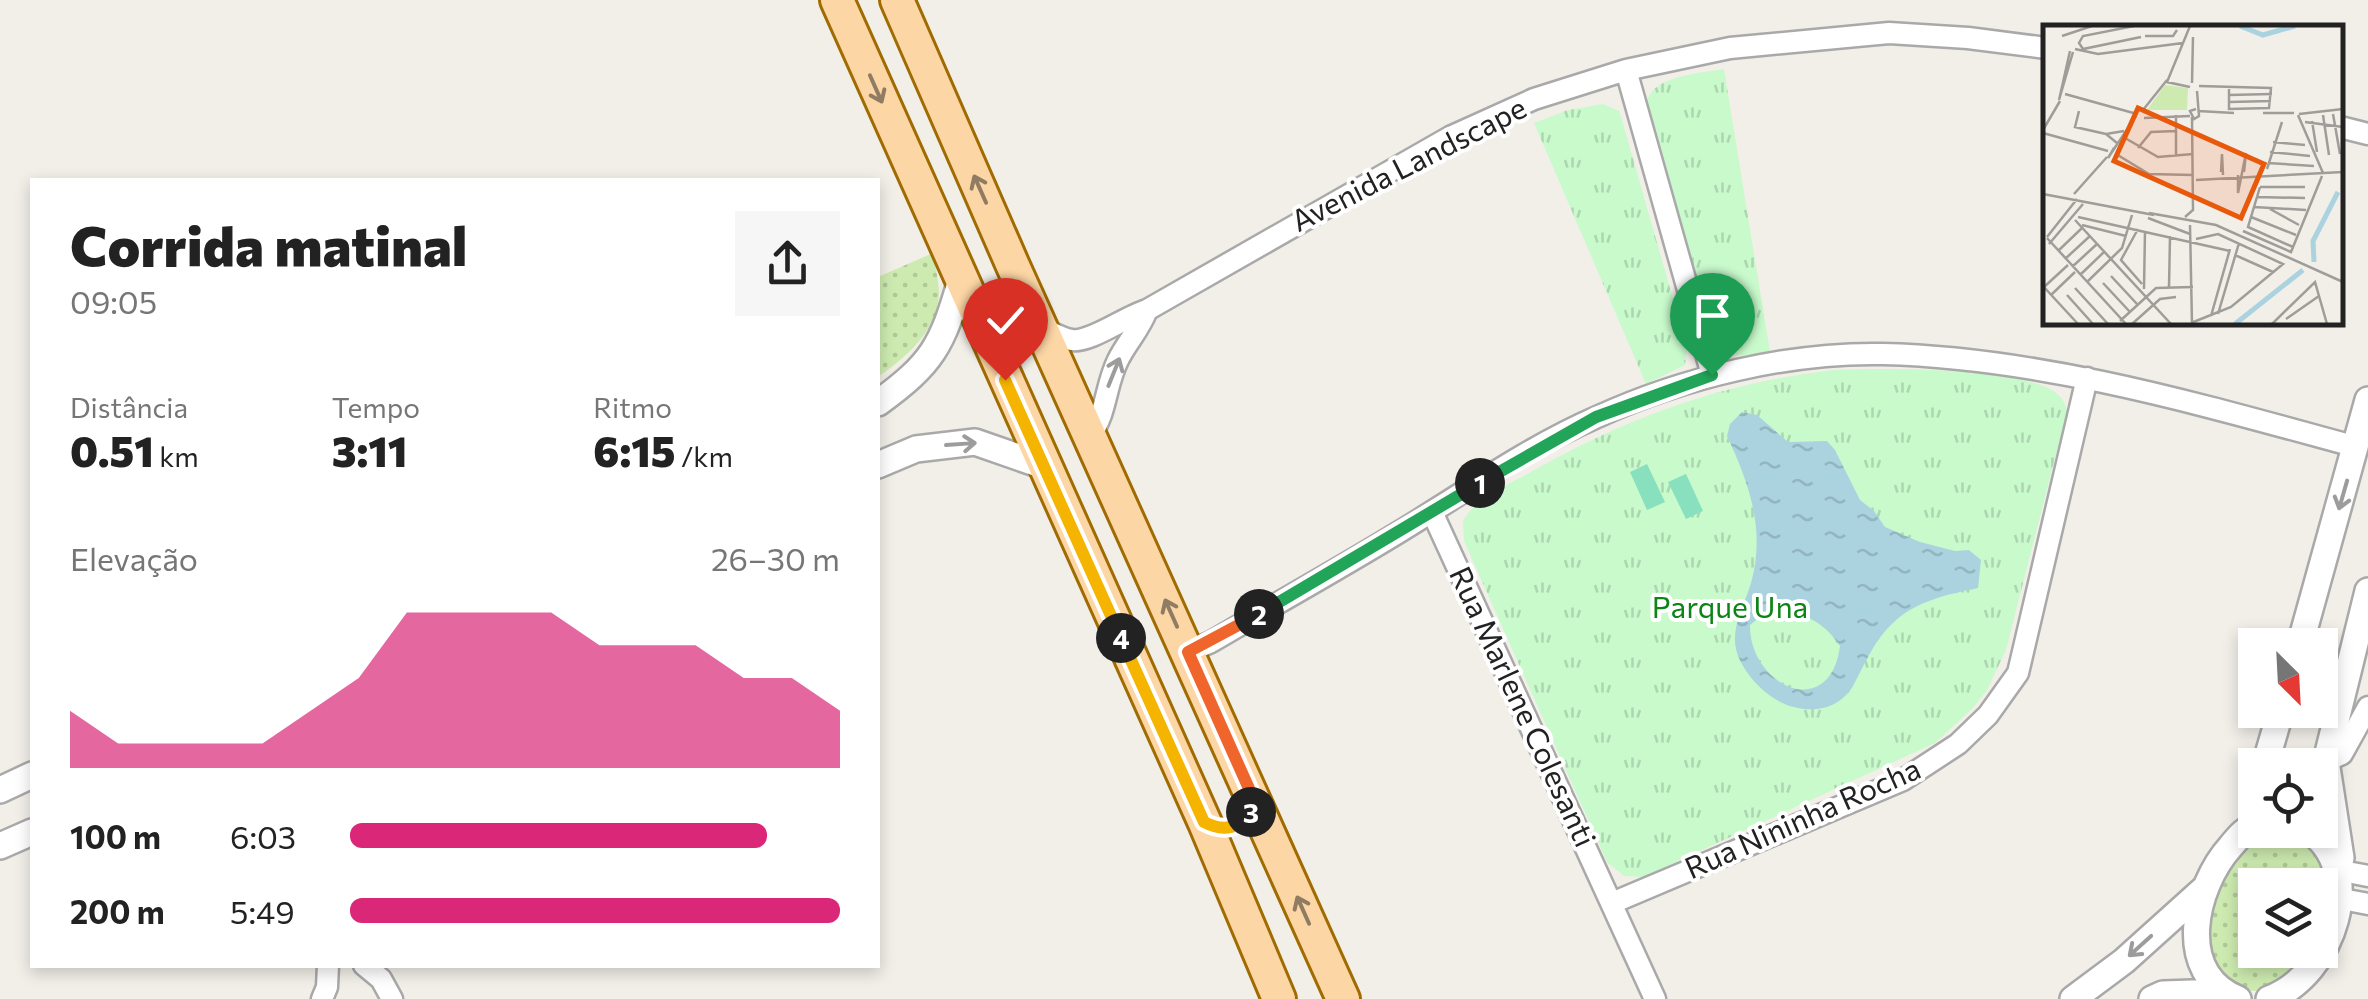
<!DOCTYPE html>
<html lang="pt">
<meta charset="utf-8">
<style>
body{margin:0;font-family:Commissioner,sans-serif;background:#f6f6f6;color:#222;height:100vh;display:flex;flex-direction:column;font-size:38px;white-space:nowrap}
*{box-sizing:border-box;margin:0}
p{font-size:32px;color:#767676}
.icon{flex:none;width:55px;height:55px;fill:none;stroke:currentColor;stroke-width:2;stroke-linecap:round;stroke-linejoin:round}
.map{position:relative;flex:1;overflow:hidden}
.drawer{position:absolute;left:30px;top:178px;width:850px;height:790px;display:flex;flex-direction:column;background:#fff;border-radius:0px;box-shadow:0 5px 15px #0003}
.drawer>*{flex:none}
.needle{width:65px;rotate:156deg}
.fabs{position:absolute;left:2238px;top:628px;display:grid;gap:20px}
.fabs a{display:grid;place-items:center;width:100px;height:100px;border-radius:0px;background:#fff;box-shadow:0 5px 15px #0003;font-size:50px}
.pin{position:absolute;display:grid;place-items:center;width:85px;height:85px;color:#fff;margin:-102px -42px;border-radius:50% 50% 50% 0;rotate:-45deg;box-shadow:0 0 10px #0007}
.pin .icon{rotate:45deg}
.km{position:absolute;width:50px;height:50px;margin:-25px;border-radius:50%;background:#222;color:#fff;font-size:28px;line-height:50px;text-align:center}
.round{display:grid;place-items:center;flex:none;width:105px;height:105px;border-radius:0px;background:#f6f6f6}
.summary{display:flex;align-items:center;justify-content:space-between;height:170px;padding:0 40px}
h1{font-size:55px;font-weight:800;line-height:75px}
.figures{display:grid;grid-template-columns:repeat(3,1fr);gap:15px;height:170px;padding:10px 40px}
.figures div{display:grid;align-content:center}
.figures b{font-size:42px;font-weight:800}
.figures small{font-size:28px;font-weight:400}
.figures p{font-size:28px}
.chart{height:280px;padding:20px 40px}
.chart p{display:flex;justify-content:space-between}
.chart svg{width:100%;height:180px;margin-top:10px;fill:#db2777;opacity:.7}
ul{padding:0 40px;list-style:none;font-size:32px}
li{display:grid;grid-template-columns:160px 120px 1fr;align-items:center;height:75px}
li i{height:25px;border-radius:12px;background:#db2777}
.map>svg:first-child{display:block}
.grass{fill:url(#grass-dots)}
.park{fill:url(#park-tufts)}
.pitch{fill:#88e0be}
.water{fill:url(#water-ripples);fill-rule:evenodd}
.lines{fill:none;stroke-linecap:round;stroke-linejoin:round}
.minor-casing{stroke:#a9a9a9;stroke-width:25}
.tertiary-casing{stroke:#a9a9a9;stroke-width:30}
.primary-casing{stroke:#a06b00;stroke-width:38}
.minor{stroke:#fff;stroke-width:20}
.tertiary{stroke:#fff;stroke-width:25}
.primary{stroke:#fcd6a4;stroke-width:32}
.oneway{stroke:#8f7c63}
.oneway2{stroke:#9c9c9c}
.split-1-casing{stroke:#fff;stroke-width:20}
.split-2-casing{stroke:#fff;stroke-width:20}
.split-3-casing{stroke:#fff;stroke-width:20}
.split-4-casing{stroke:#fff;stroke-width:20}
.split-5-casing{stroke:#fff;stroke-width:20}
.split-1{stroke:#22a559;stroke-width:12}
.split-2{stroke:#22a559;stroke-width:12}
.split-3{stroke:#f0652b;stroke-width:12}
.split-4{stroke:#f5b400;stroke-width:12}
.split-5{stroke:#f5b400;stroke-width:12}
.labels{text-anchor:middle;stroke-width:8;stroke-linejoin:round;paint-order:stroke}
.street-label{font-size:30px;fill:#222;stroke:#fff}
.park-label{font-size:30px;fill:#0c8416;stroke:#fff}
.inset-river{fill:none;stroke:#aad3df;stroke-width:5}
.inset-road{fill:none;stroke:#9f9d99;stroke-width:2.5}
.view{fill:#e8590c;fill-opacity:0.15;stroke:#e8590c;stroke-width:5}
.inset-edge{fill:none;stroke:#222;stroke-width:5}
</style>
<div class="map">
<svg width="2368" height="999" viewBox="0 0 2368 999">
<defs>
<pattern id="grass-dots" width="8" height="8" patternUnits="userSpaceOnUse" patternTransform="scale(2.5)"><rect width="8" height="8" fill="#cdebb0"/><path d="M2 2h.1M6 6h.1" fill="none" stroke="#b0c997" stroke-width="1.8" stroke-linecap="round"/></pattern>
<pattern id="park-tufts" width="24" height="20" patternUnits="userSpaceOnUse" patternTransform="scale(2.5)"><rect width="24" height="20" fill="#c8facc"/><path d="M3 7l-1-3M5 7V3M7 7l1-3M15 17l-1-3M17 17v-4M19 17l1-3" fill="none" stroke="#acd6af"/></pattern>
<pattern id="water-ripples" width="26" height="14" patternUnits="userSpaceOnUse" patternTransform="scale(2.5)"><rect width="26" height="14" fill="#aad3df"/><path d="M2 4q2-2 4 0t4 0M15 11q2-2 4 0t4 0" fill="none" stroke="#92b5bf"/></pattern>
</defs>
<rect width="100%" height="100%" fill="#f2efe9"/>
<path class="grass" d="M 933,253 C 935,266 939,281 939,294 C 937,332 906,357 878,377 L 878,277 Z
M 2273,834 C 2300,836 2314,842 2332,863 L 2320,948 L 2320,885 L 2255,885 L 2255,950 L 2318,950 C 2303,962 2286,981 2269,989 C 2262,992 2253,991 2246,990 C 2180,978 2208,868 2251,843 C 2257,839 2266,837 2273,834 Z"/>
<path class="park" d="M 1724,69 L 1770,352 C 1746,356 1728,361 1713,339 L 1656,129 C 1622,79 1692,74 1724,69 Z
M 1603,104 L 1619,111 L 1622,120 L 1687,348 L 1685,365 L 1646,384 L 1534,123 L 1568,110 Z
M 1834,370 C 1879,368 2020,367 2055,392 C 2062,397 2065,403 2067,411 L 2006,650 L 1987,690 L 1973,708 L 1935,743 L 1643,877 L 1624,876 L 1607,862 L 1464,541 L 1463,521 C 1475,498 1509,484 1531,472 C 1629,417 1721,383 1834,370 Z"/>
<path class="pitch" d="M 1647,464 L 1665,502 L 1647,510 L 1630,472 Z
M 1686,474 L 1703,511 L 1686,519 L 1668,482 Z"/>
<path class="water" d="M 1742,412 L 1757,415 L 1788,442 L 1827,441 L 1835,450 L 1860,500 L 1874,511 L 1885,527 L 1920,542 L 1955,551 L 1969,550 L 1981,560 L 1978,588 C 1949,594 1916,601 1894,622 C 1874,640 1865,664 1853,686 C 1835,716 1797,714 1772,697 C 1757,687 1740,667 1736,649 C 1731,626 1745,604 1751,583 C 1766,530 1749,483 1727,436 L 1730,424 ZM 1780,609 C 1806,614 1825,623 1840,646 C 1830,723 1749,686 1750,625 L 1766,612 Z"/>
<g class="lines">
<defs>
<path id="minor" d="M 1626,70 L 1712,375
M 2340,127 L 2368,134
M 1042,328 C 1051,332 1063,339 1072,340 C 1090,343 1126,316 1147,310 L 1450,137 L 1534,99 L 1626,70 L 1730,48 L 1889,33 L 1968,38 L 2046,48
M 1090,436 C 1107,413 1105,386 1118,360 C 1127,342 1140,329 1147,310
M 1432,512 L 1655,999
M 1188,652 L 1211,642 C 1274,605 1339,569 1401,531 C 1465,492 1528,447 1597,417 C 1682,378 1789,352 1883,354 C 2044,358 2202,405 2357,447
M 2326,761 L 2342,754 L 2368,707
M 2347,872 L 2368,876
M 2347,900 L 2368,904
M 1612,903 L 1903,780 L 1958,744 L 1988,715 L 2018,673 L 2087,378
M 364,965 L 381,979 L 392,999
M 322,999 L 327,987 L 328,965"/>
<path id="tertiary" d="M 878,403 C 933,363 942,346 961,280
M 878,465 L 916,449 L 975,442 L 1044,466
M 2300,645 L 2368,400
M 2265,765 L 2281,710
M 0,790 L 32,775
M 0,846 L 32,832
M 2341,858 L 2326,761 L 2368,591
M 2073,999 L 2124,961 L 2204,889
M 2152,999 L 2163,994 L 2222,992
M 2238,999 C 2174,973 2194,887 2231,846 C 2239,837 2244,829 2255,827
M 2269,999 C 2334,975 2368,869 2308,830"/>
<path id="primary" d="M 837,0 L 1205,823 L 1279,999
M 897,0 L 1013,266 L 1343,999"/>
</defs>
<use href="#minor" class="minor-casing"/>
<use href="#tertiary" class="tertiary-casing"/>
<use href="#primary" class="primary-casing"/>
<use href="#minor" class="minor"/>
<use href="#tertiary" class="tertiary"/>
<use href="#primary" class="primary"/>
</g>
<defs><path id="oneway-shaft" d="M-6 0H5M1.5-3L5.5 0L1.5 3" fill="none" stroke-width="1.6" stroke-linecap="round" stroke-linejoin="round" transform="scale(2.5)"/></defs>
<g class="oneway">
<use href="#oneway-shaft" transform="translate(876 89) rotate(66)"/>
<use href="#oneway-shaft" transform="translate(980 189) rotate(-114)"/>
<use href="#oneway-shaft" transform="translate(1171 613) rotate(-114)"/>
<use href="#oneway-shaft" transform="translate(1303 910) rotate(-114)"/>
</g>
<g class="oneway2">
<use href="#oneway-shaft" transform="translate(1114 372) rotate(-68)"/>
<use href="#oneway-shaft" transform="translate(961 444) rotate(-4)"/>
<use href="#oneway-shaft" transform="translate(2343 495) rotate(106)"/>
<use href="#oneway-shaft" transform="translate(2140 946) rotate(138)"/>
</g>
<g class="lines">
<defs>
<path id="split-1" d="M 1480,483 L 1596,417 L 1712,375"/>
<path id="split-2" d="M 1259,614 L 1480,483"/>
<path id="split-3" d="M 1251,812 L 1255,802 L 1188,652 L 1259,614"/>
<path id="split-4" d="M 1121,638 L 1204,822 C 1223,832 1238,829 1251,812"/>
<path id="split-5" d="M 1005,380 L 1121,638"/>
</defs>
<use href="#split-1" class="split-1-casing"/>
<use href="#split-2" class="split-2-casing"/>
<use href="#split-3" class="split-3-casing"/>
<use href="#split-4" class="split-4-casing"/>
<use href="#split-5" class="split-5-casing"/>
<use href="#split-1" class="split-1"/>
<use href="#split-2" class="split-2"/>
<use href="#split-3" class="split-3"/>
<use href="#split-4" class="split-4"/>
<use href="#split-5" class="split-5"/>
</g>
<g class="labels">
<g class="street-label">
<text transform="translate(1409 165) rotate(-27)" y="10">Avenida Landscape</text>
<text transform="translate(1522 707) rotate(65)" y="10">Rua Marlene Colesanti</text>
<text transform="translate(1803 819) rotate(-24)" y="10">Rua Nininha Rocha</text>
</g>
<g class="park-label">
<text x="1730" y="618">Parque Una</text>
</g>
</g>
<g transform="translate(2043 25)">
<rect width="300" height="300" fill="#f2efe9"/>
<path d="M 122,60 L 145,63 L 144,85 L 104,85 Z" fill="#cdebb0"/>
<path class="inset-river" d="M 197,1 L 220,10 L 252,1M 271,237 L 270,216 L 295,167M 192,299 L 260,245"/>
<path class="inset-road" d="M 91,1 L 40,11 L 36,18 L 40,24 L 98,12M 19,11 L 49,1M 102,11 L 130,11 L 134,5M 32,24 L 55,29 L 140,18M 27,26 L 16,75 L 30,27M 149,58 L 150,12M 156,61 L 228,63 L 226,83 L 186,84 L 186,64M 147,62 L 124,57 L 147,1M 22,69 L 94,89M 186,70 L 229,69M 186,77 L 228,76M 153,84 L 147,86 L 151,94 L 156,91 L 154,66M 100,85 L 124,55M 36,86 L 32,102 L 63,109M 155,86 L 191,88M 220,88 L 251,88M 256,89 L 300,84M 290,89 L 297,129M 133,90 L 133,131M 255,90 L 280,148M 280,90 L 286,130M 101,93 L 147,91M 269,96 L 274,127M 262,97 L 300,102M 0,105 L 17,76M 0,108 L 65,126M 82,113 L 115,132 L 150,129M 230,117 L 262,120M 74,118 L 63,109 L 81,106M 71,123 L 65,133 L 93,91M 95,123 L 108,107 L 133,106M 227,127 L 267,131M 73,129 L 106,149 L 150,150M 225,138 L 271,141M 224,144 L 239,97M 178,147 L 179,129 L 180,150M 195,150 L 195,168 L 203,128 L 201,147M 153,155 L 300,147M 217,162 L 205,202 L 250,222M 217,162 L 262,162M 0,169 L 111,190M 31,169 L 64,132M 214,172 L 262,173M 211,182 L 263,185M 227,184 L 256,200M 106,188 L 173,200 L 300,257M 35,192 L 187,226M 142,192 L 150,185 L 149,92M 208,192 L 253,210M 105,193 L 147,209M 32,195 L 128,299M 39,200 L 83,211M 147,200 L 149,299M 95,204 L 78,235 L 99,259M 200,206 L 248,227 L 279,151M 4,212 L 34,174M 4,213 L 83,299M 6,219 L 40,179M 15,226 L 39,203M 192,230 L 230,247M 22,234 L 47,211M 29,242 L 54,219M 37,250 L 61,227M 68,251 L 94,279M 44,257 L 79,223 L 89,190M 60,258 L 87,287M 0,261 L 35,299M 1,262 L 25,240M 126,262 L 127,211M 32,263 L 65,299M 101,264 L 102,206M 8,270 L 32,247M 24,270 L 50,299M 175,289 L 196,218M 168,291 L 187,224M 243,294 L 276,271M 77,296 L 113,263 L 150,262M 148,298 L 188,282 L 240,239 L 175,209 L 153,214M 89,299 L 117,274 L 133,272M 229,299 L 272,257 L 284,299"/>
<path class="view" d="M 95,83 L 221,139 L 198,193 L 71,136 Z"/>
<rect width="300" height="300" class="inset-edge"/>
</g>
</svg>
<div class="fabs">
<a><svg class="needle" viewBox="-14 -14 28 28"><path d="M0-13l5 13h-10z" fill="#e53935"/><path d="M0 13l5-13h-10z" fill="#767676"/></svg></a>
<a><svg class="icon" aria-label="locate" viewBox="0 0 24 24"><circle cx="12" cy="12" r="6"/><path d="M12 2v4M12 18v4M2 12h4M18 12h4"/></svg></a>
<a><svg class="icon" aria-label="layers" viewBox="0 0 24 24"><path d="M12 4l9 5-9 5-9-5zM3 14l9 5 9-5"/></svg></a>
</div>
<div class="pin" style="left:1712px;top:375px;background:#1e9e55"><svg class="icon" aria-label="arrive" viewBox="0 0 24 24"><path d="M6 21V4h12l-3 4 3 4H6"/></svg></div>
<div class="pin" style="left:1005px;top:380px;background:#d93025"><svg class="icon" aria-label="check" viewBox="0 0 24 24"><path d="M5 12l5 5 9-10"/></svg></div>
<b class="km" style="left:1480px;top:483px">1</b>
<b class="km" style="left:1259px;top:614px">2</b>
<b class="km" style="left:1251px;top:812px">3</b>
<b class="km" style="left:1121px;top:638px">4</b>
<section class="drawer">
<div class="summary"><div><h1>Corrida matinal</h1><p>09:05</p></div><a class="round"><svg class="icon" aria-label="share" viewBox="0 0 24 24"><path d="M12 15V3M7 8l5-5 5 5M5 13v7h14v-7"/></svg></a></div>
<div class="figures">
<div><p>Distância</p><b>0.51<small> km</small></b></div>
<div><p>Tempo</p><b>3:11</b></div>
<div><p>Ritmo</p><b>6:15<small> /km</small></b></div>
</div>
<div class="chart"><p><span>Elevação</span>26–30 m</p>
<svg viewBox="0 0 160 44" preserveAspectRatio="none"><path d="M0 44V30L10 38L20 38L30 38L40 38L50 30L60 22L70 6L80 6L90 6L100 6L110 14L120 14L130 14L140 22L150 22L160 30V44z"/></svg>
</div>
<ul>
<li><b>100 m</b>6:03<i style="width:85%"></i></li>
<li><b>200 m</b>5:49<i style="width:100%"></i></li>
</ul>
</section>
</div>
